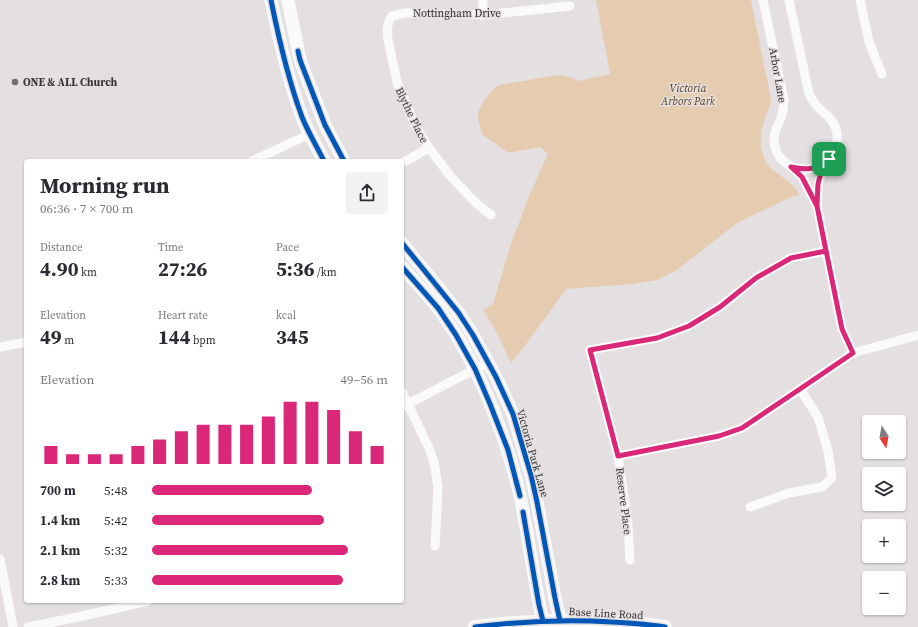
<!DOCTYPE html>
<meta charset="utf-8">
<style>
body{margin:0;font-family:"Source Serif 4",serif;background:#f2f2f3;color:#2b2b33;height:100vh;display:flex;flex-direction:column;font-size:15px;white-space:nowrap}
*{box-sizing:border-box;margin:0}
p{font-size:13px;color:#7c7c81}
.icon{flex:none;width:22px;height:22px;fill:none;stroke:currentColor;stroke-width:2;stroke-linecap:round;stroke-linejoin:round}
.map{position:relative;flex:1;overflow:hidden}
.panel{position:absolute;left:24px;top:159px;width:380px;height:444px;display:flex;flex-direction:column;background:#fff;border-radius:4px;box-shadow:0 1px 3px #0004}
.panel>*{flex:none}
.needle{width:26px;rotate:169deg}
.controls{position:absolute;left:862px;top:415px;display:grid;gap:8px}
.controls a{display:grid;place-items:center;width:44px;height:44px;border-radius:4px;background:#fff;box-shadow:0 1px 3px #0004;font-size:20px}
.pin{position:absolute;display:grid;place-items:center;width:34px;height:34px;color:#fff;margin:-17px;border-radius:8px;box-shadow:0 2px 6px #0006}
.round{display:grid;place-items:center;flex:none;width:42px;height:42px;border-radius:4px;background:#f2f2f3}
.headline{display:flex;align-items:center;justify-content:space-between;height:68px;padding:0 16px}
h1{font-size:22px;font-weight:700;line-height:30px}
.stats{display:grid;grid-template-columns:repeat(3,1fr);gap:6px;height:68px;padding:4px 16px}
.stats div{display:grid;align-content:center}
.stats b{font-size:20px;font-weight:700}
.stats small{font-size:11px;font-weight:400}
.stats p{font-size:11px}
.chart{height:112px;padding:8px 16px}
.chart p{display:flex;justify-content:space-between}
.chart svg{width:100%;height:72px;margin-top:4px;stroke:#db2777;stroke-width:6}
ul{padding:0 16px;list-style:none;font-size:13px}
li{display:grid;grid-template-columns:64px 48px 1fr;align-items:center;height:30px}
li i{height:10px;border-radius:5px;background:#db2777}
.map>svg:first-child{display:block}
.green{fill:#e5ccb0}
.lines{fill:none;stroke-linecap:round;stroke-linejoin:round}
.minor{stroke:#fbfafa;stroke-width:9}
.secondary{stroke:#fbfafa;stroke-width:13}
.primary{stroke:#fbfafa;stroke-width:14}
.cycleway-casing{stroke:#e5dfe0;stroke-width:8}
.cycleway{stroke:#0057b8;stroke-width:5}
.route-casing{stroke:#fff;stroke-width:8}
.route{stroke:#db2777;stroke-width:5}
.poi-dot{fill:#737071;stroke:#e5dfe0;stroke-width:1.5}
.labels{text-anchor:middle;stroke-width:3;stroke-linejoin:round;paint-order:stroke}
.street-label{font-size:11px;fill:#363434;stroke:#e5dfe0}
.poi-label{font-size:11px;font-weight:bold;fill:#363434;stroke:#e5dfe0;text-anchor:start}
.park-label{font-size:11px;font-style:italic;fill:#5a3f1c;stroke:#e5dfe0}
</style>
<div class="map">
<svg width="918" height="627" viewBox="0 0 918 627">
<rect width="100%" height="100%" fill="#e4e0e1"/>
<path class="green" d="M 596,0 L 751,0 L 771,99 C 770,109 765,116 763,125 C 758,142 761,162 776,172 C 785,179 795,185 800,195 L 791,197 L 737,223 L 677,270 L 657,280 L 633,284 L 566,289 L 527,343 L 511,363 L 497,333 L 483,310 L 493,304 L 511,244 L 529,196 L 548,154 L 540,147 L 513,152 L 507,152 L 483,135 C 480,129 478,120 478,113 C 479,106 493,88 499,85 L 558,75 L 570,77 L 578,81 L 610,74 Z"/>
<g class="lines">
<path class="minor" d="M 483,0 L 483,15
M 763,0 L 784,100 C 784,106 783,112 781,118 C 778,126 773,132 774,141 C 779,184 841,175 837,133 C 835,119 824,114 815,104 C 813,101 811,97 809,94 L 789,0
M 860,0 L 869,42 L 882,74
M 252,161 L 310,134
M 402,163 L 429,148
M 792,168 L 802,177 L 817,206 L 818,184 L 821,176 L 828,161
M 817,206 L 842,329 L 853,353
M 491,215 L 476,203 L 451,177 L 429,148 L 416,127 L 397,82 L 388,40 L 387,29 L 389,21 L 392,16 L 405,13 L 483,15 L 570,6
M 0,347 L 26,342
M 402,392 L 429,448 L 434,462 L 438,487 L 435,546
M 402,407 L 489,362
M 618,456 L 719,436 L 742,428 L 800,389 L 853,353 L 918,335
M 750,507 L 789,493 L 822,487 L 832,478 L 828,451 L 818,417 L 800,389
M 0,559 L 13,627
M 630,560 L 628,525 L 618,456 L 590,350 L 657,338 L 689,326 L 720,307 L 756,278 L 791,258 L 826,251
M 28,627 L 78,617 L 148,601"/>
<path class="secondary" d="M 271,0 C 279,40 288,79 302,117 C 308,132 317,147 324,161
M 288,0 L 300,60 L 325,125 L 344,161
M 402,243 L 458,312 L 473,335 L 496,377 L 513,414 L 531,475 L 537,502 L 555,598 L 562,627
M 402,267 C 414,281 427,294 438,308 C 476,359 506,434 520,496 C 523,508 524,520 527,532 C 532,564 537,595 544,627"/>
<path class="primary" d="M 475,627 C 514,622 552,620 591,621 C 616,622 641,623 665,627"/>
<defs>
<path id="cycleway" d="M 271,0 C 279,40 288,79 302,117 C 308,132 317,147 324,161
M 298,51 L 300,60 L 325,125 L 344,161
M 402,243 L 458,312 L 473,335 L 496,377 L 513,414 L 531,475 L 537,502 L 555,598 L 560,621
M 402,267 L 438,308 L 456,335 L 475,369 L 490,404 L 508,450 L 520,496
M 523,512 L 539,605 L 543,621
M 475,627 C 514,622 552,620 591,621 C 616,622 641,623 665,627"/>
</defs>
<use href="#cycleway" class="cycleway-casing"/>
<use href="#cycleway" class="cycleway"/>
</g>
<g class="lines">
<defs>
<path id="route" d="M 829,159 L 820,176 L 818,184 L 817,206 L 826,251 L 791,258 L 756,278 L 720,307 L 689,326 L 657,338 L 590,350 L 618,456 L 719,436 L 742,428 L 800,389 L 853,353 L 842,329 L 817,206 L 802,177 L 791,167 C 808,171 815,169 829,159"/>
</defs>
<use href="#route" class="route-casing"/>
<use href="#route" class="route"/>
</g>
<circle class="poi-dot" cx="15" cy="82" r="4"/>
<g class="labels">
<g class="street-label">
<text x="457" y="17">Nottingham Drive</text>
<text transform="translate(778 75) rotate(80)" y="4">Arbor Lane</text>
<text transform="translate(412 115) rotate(64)" y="4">Blythe Place</text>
<text transform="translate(533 453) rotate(74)" y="4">Victoria Park Lane</text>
<text transform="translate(624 501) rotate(83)" y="4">Reserve Place</text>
<text transform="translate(606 613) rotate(3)" y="4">Base Line Road</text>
</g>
<g class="poi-label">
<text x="23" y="86">ONE &amp; ALL Church</text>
</g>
<g class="park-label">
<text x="688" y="92">Victoria<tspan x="688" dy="13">Arbors Park</tspan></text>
</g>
</g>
</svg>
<div class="controls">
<a><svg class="needle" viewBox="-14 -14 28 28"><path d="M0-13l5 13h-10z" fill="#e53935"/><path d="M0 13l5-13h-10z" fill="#7c7c81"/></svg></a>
<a><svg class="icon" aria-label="layers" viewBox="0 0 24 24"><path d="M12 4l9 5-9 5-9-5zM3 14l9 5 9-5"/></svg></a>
<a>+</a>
<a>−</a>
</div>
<div class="pin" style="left:829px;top:159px;background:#1e9e55"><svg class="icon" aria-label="arrive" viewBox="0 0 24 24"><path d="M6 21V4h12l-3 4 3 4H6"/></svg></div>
<section class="panel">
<div class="headline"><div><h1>Morning run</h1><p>06:36 · 7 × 700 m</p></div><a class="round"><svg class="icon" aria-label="share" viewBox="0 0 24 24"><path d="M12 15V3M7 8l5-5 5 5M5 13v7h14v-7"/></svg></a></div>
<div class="stats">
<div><p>Distance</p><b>4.90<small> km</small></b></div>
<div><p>Time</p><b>27:26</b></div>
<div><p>Pace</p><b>5:36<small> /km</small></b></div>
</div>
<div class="stats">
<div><p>Elevation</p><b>49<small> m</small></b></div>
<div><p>Heart rate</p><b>144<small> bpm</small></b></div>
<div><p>kcal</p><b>345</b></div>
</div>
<div class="chart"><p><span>Elevation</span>49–56 m</p>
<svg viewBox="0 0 160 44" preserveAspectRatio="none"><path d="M5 44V33M15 44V38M25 44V38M35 44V38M45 44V33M55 44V29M65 44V24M75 44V20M85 44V20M95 44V20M105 44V15M115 44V6M125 44V6M135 44V11M145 44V24M155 44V33"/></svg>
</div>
<ul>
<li><b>700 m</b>5:48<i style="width:68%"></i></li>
<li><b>1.4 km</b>5:42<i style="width:73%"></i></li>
<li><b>2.1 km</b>5:32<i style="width:83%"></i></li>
<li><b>2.8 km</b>5:33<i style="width:81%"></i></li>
</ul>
</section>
</div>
